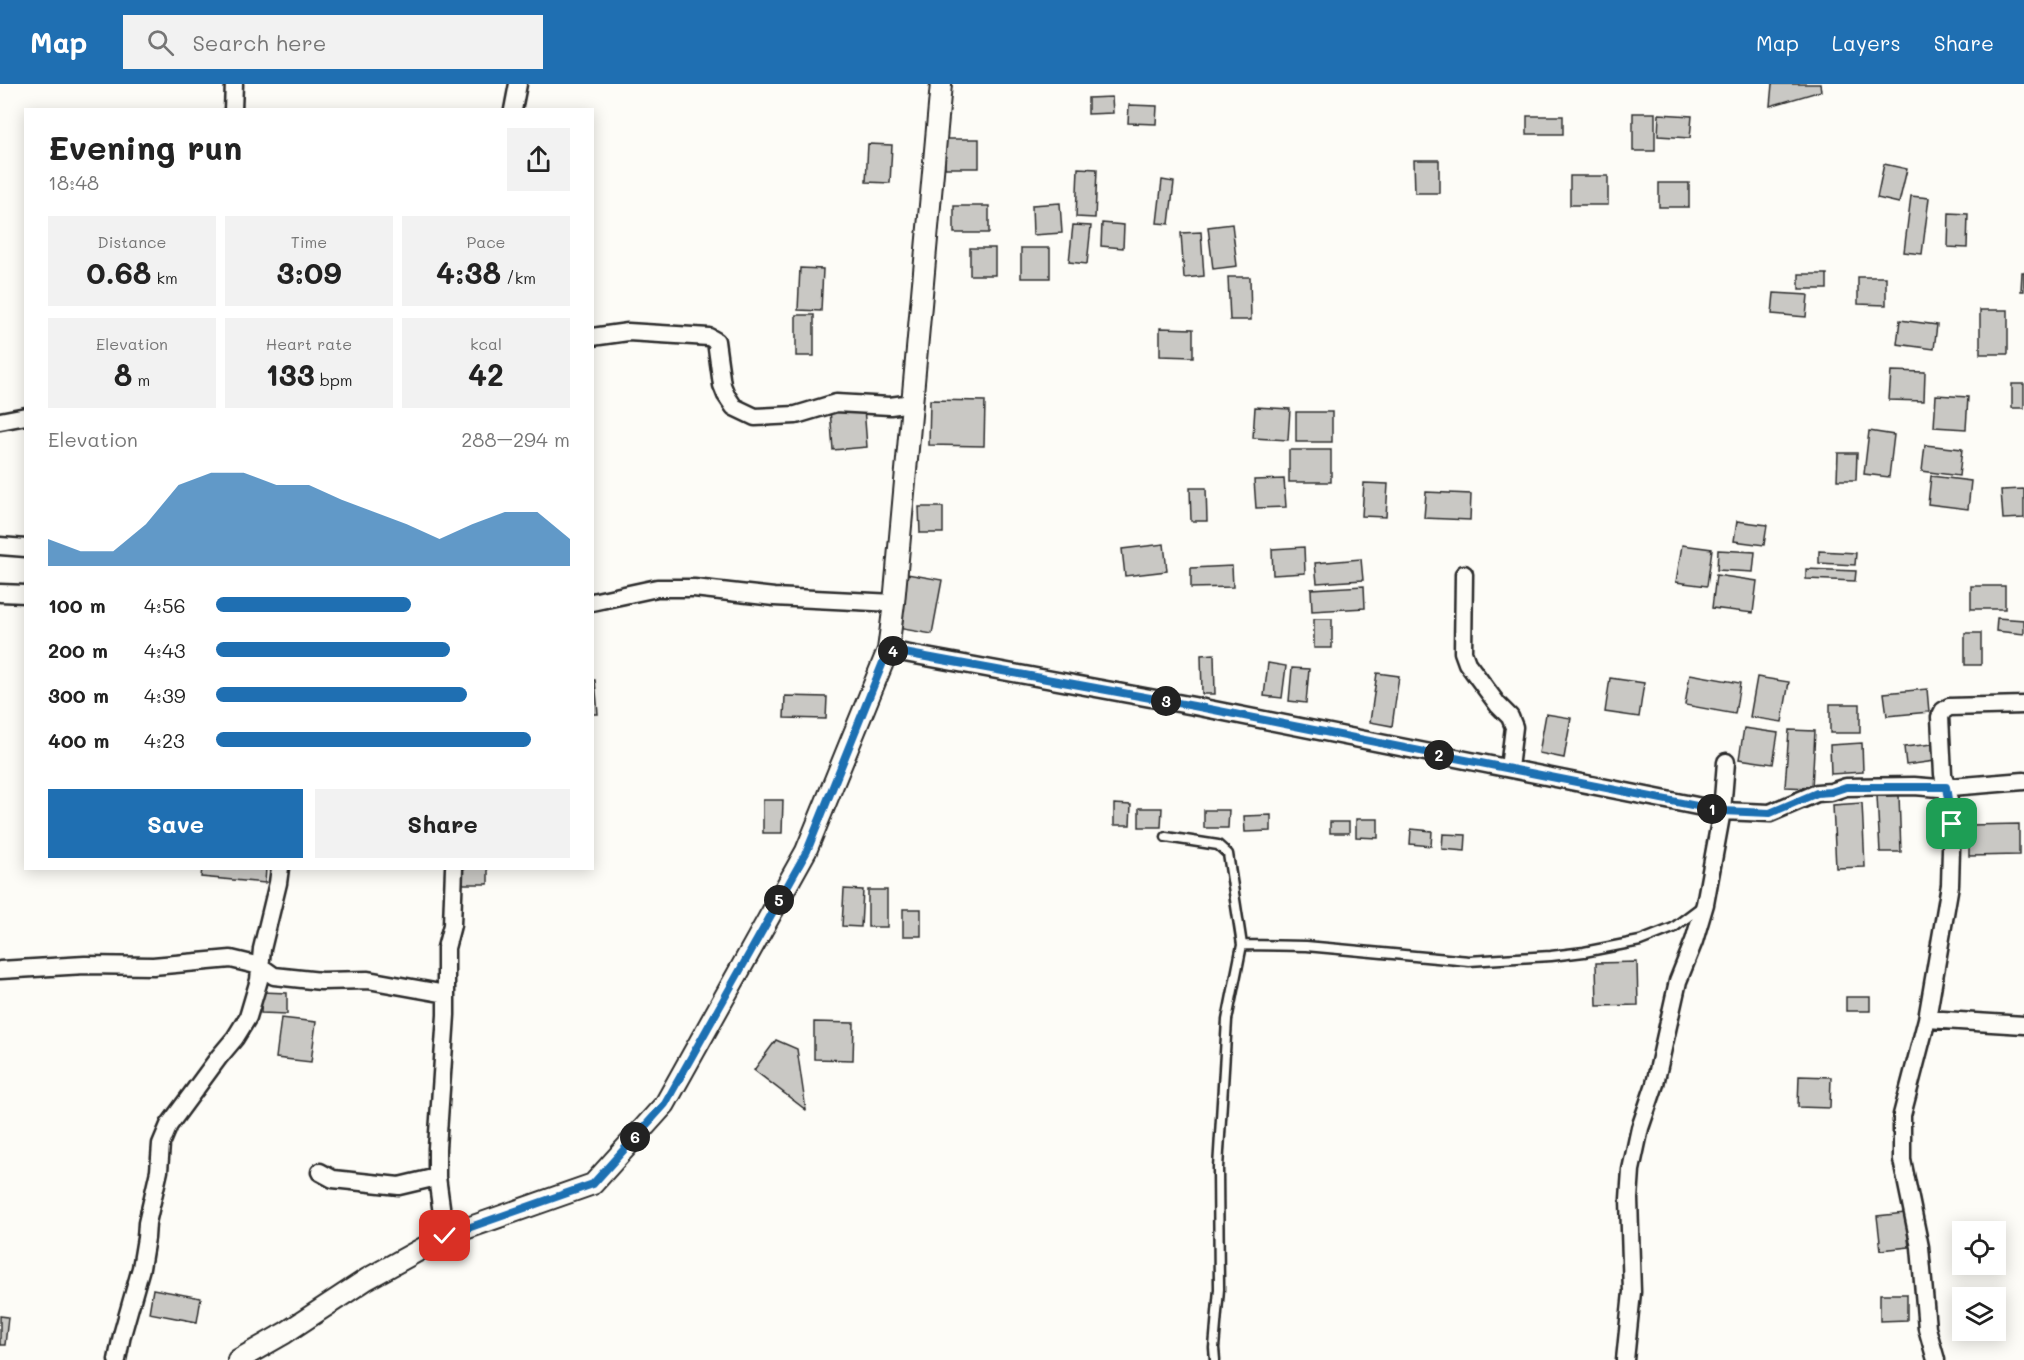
<!DOCTYPE html>
<meta charset="utf-8">
<style>
body{margin:0;font-family:Mali,sans-serif;background:#f2f2f2;color:#222;height:100vh;display:flex;flex-direction:column;font-size:22px;white-space:nowrap}
*{box-sizing:border-box;margin:0}
p{font-size:20px;color:#767676}
.icon{flex:none;width:33px;height:33px;fill:none;stroke:currentColor;stroke-width:2;stroke-linecap:round;stroke-linejoin:round}
.map{position:relative;flex:1;overflow:hidden}
.details{position:absolute;left:24px;top:24px;width:570px;height:762px;display:flex;flex-direction:column;background:#fff;border-radius:0px;box-shadow:0 3px 15px #0003}
.details>*{flex:none}
.buttons{position:absolute;left:1952px;top:1137px;display:grid;gap:12px}
.buttons a{display:grid;place-items:center;width:54px;height:54px;border-radius:0px;background:#fff;box-shadow:0 3px 15px #0003;font-size:30px}
.pin{position:absolute;display:grid;place-items:center;width:51px;height:51px;color:#fff;margin:-26px;border-radius:12px;box-shadow:0 3px 9px #0006}
.km{position:absolute;width:30px;height:30px;margin:-15px;border-radius:50%;background:#222;color:#fff;font-size:16px;line-height:30px;text-align:center}
.round{display:grid;place-items:center;flex:none;width:63px;height:63px;border-radius:0px;background:#f2f2f2}
.overview{display:flex;align-items:center;justify-content:space-between;height:102px;padding:0 24px}
h1{font-size:33px;font-weight:700;line-height:45px}
.stats{display:grid;grid-template-columns:repeat(3,1fr);gap:9px;height:102px;padding:6px 24px}
.stats div{display:grid;align-content:center;border-radius:0px;background:#f2f2f2;text-align:center}
.stats b{font-size:30px;font-weight:700}
.stats small{font-size:16px;font-weight:400}
.stats p{font-size:16px}
.chart{height:168px;padding:12px 24px}
.chart p{display:flex;justify-content:space-between}
.chart svg{width:100%;height:108px;margin-top:6px;fill:#1f6fb2;opacity:.7}
.cta{display:flex;gap:12px;margin-top:auto;padding:12px 24px}
.cta a{flex:1;height:69px;border-radius:0px;background:#1f6fb2;color:#fff;font-size:24px;font-weight:700;line-height:69px;text-align:center}
.cta a+a{background:#f2f2f2;color:#222}
ul{padding:0 24px;list-style:none;font-size:20px}
li{display:grid;grid-template-columns:96px 72px 1fr;align-items:center;height:45px}
li i{height:15px;border-radius:8px;background:#1f6fb2}
header{display:flex;align-items:center;gap:36px;box-sizing:border-box;height:84px;padding:0 30px;background:#1f6fb2;color:#fff}
header strong{font-size:28px}
nav{display:flex;gap:33px;margin-inline-start:auto;font-size:21px}
.search{width:420px;height:54px;background:#f2f2f2;display:flex;align-items:center;gap:15px;box-sizing:border-box;padding:0 21px;border-radius:0px;color:#767676;font-size:22px}
.map>svg:first-child{display:block}
.building{fill:#c9c8c4;stroke:#2b2b2b;stroke-width:1.5}
.lines{fill:none;stroke-linecap:round;stroke-linejoin:round}
.service-casing{stroke:#2b2b2b;stroke-width:13}
.minor-casing{stroke:#2b2b2b;stroke-width:21}
.tertiary-casing{stroke:#2b2b2b;stroke-width:24}
.service{stroke:#fdfcf7;stroke-width:8}
.minor{stroke:#fdfcf7;stroke-width:16}
.tertiary{stroke:#fdfcf7;stroke-width:20}
.route-casing{stroke:#fff;stroke-width:12}
.route{stroke:#1f6fb2;stroke-width:8}
</style>
<header>
<strong>Map</strong>
<div class="search"><svg class="icon" aria-label="search" viewBox="0 0 24 24"><circle cx="10" cy="10" r="6"/><path d="M15 15l6 6"/></svg>Search here</div>
<nav><a>Map</a><a>Layers</a><a>Share</a></nav>
</header>
<div class="map">
<svg width="2024" height="1276" viewBox="0 0 2024 1276">
<rect width="100%" height="100%" fill="#fdfcf7"/>
<filter id="ink" filterUnits="userSpaceOnUse"><feTurbulence type="fractalNoise" baseFrequency=".0167" numOctaves="2"/><feDisplacementMap in="SourceGraphic" scale="12" xChannelSelector="R" yChannelSelector="G"/><feConvolveMatrix kernelMatrix="1 2 1 2 8 2 1 2 1" color-interpolation-filters="sRGB"/></filter>
<g filter="url(#ink)">
<path class="building" d="M 1772,0 L 1820,0 L 1821,7 L 1770,22 Z
M 1112,13 L 1113,29 L 1088,30 L 1088,14 Z
M 1129,21 L 1157,22 L 1156,40 L 1128,39 Z
M 1633,29 L 1655,29 L 1655,67 L 1633,67 Z
M 1659,30 L 1692,32 L 1690,54 L 1658,52 Z
M 1527,32 L 1563,32 L 1563,50 L 1527,50 Z
M 945,55 L 979,55 L 979,84 L 945,84 Z
M 868,60 L 892,61 L 890,99 L 866,98 Z
M 1414,76 L 1439,76 L 1439,109 L 1415,109 Z
M 1884,80 L 1907,85 L 1899,119 L 1877,114 Z
M 1078,84 L 1097,85 L 1095,134 L 1076,133 Z
M 1570,92 L 1608,92 L 1608,121 L 1570,121 Z
M 1162,96 L 1174,98 L 1169,140 L 1157,139 Z
M 1659,99 L 1689,99 L 1689,123 L 1659,123 Z
M 1911,112 L 1929,114 L 1922,170 L 1904,168 Z
M 1060,119 L 1062,149 L 1033,151 L 1032,121 Z
M 954,122 L 989,122 L 989,149 L 954,149 Z
M 1949,129 L 1968,130 L 1967,164 L 1948,163 Z
M 1102,139 L 1124,141 L 1123,164 L 1101,162 Z
M 1232,140 L 1237,182 L 1213,185 L 1208,143 Z
M 1073,141 L 1091,142 L 1087,180 L 1069,178 Z
M 1201,148 L 1204,192 L 1184,194 L 1181,149 Z
M 970,164 L 995,164 L 995,191 L 970,191 Z
M 1021,164 L 1050,164 L 1050,194 L 1021,194 Z
M 800,184 L 823,185 L 821,227 L 798,226 Z
M 2022,188 L 2024,188 L 2024,207 L 2021,207 Z
M 1799,190 L 1827,190 L 1827,205 L 1799,205 Z
M 1228,193 L 1250,193 L 1251,236 L 1230,236 Z
M 1858,193 L 1886,193 L 1886,221 L 1858,220 Z
M 1774,209 L 1808,211 L 1806,233 L 1772,230 Z
M 1980,226 L 2008,226 L 2008,270 L 1980,270 Z
M 796,231 L 814,231 L 814,272 L 796,272 Z
M 1900,236 L 1937,241 L 1934,265 L 1897,260 Z
M 1160,244 L 1193,245 L 1193,273 L 1160,272 Z
M 1891,287 L 1925,288 L 1924,317 L 1889,316 Z
M 2012,300 L 2024,300 L 2024,324 L 2012,324 Z
M 1936,311 L 1968,313 L 1966,345 L 1934,343 Z
M 930,316 L 985,317 L 984,362 L 929,361 Z
M 864,323 L 867,363 L 833,366 L 830,325 Z
M 1255,323 L 1290,325 L 1288,356 L 1253,354 Z
M 1296,328 L 1332,328 L 1332,358 L 1296,358 Z
M 1869,347 L 1894,351 L 1889,393 L 1864,390 Z
M 1925,361 L 1962,365 L 1959,392 L 1922,387 Z
M 1289,366 L 1331,366 L 1331,398 L 1289,398 Z
M 1838,369 L 1857,369 L 1856,396 L 1837,396 Z
M 1931,392 L 1971,397 L 1968,425 L 1928,420 Z
M 1284,395 L 1286,423 L 1256,424 L 1254,396 Z
M 1364,399 L 1388,400 L 1386,433 L 1362,432 Z
M 1190,404 L 1206,404 L 1207,437 L 1191,437 Z
M 2024,405 L 2024,434 L 2003,435 L 2001,406 Z
M 1426,408 L 1471,410 L 1470,436 L 1424,434 Z
M 919,423 L 943,423 L 943,449 L 920,449 Z
M 1737,437 L 1767,441 L 1764,461 L 1734,457 Z
M 1164,460 L 1167,487 L 1125,492 L 1122,465 Z
M 1682,461 L 1712,465 L 1707,502 L 1676,498 Z
M 1304,463 L 1305,489 L 1273,491 L 1272,465 Z
M 1718,466 L 1755,468 L 1753,488 L 1717,486 Z
M 1819,467 L 1856,469 L 1855,481 L 1819,479 Z
M 1361,475 L 1363,496 L 1317,499 L 1315,479 Z
M 1232,482 L 1233,503 L 1191,504 L 1191,484 Z
M 1806,485 L 1856,487 L 1855,497 L 1806,495 Z
M 907,490 L 942,496 L 932,550 L 897,544 Z
M 1716,491 L 1757,497 L 1753,529 L 1712,524 Z
M 1364,502 L 1365,524 L 1312,527 L 1311,505 Z
M 1971,502 L 2005,502 L 2005,525 L 1971,525 Z
M 1997,534 L 2024,536 L 2024,550 L 1996,547 Z
M 1314,535 L 1332,535 L 1332,564 L 1314,564 Z
M 1965,549 L 1981,549 L 1981,581 L 1965,581 Z
M 1214,570 L 1215,610 L 1202,610 L 1201,571 Z
M 1268,579 L 1286,582 L 1282,614 L 1264,612 Z
M 1292,584 L 1309,585 L 1306,619 L 1289,617 Z
M 1377,589 L 1399,592 L 1392,642 L 1370,638 Z
M 1690,590 L 1740,599 L 1735,630 L 1685,621 Z
M 1757,593 L 1789,598 L 1782,638 L 1750,633 Z
M 1610,594 L 1644,599 L 1639,633 L 1605,628 Z
M 592,596 L 595,596 L 598,630 L 592,630 Z
M 1927,605 L 1929,628 L 1887,632 L 1884,609 Z
M 785,612 L 827,613 L 826,635 L 784,634 Z
M 1830,620 L 1860,620 L 1860,649 L 1830,649 Z
M 1546,630 L 1571,634 L 1564,674 L 1539,669 Z
M 1744,644 L 1778,649 L 1773,680 L 1739,675 Z
M 1789,646 L 1815,647 L 1812,704 L 1785,703 Z
M 1862,659 L 1863,688 L 1831,690 L 1830,661 Z
M 1933,660 L 1935,677 L 1906,681 L 1904,663 Z
M 1899,711 L 1901,768 L 1880,768 L 1877,712 Z
M 763,716 L 783,716 L 782,749 L 763,749 Z
M 1862,719 L 1865,783 L 1836,784 L 1833,721 Z
M 1114,720 L 1131,721 L 1130,741 L 1114,741 Z
M 1139,724 L 1162,724 L 1161,743 L 1139,743 Z
M 1204,726 L 1229,726 L 1228,744 L 1204,744 Z
M 1271,731 L 1271,747 L 1245,748 L 1244,732 Z
M 1356,735 L 1378,735 L 1378,754 L 1356,753 Z
M 1330,738 L 1349,738 L 1349,749 L 1330,749 Z
M 2019,740 L 2019,771 L 1969,772 L 1969,741 Z
M 1411,745 L 1432,747 L 1431,762 L 1410,760 Z
M 1443,750 L 1466,751 L 1465,767 L 1442,765 Z
M 202,784 L 266,784 L 265,799 L 201,793 Z
M 458,784 L 488,784 L 488,800 L 458,800 Z
M 844,805 L 863,806 L 861,843 L 842,842 Z
M 868,806 L 887,806 L 887,843 L 868,843 Z
M 903,825 L 921,825 L 921,852 L 903,852 Z
M 1637,878 L 1638,921 L 1597,922 L 1596,879 Z
M 262,908 L 287,909 L 287,930 L 261,929 Z
M 1846,913 L 1870,913 L 1870,927 L 1846,927 Z
M 281,934 L 316,938 L 311,978 L 276,974 Z
M 814,938 L 854,939 L 853,976 L 814,975 Z
M 776,956 L 797,965 L 806,1026 L 754,986 Z
M 1799,992 L 1831,993 L 1830,1024 L 1798,1023 Z
M 1905,1129 L 1909,1163 L 1881,1166 L 1877,1132 Z
M 153,1205 L 201,1214 L 197,1238 L 149,1229 Z
M 1880,1210 L 1907,1210 L 1907,1236 L 1880,1237 Z
M 0,1232 L 8,1233 L 5,1261 L 0,1261 Z"/>
<g class="lines">
<defs>
<path id="service" d="M 1166,753 L 1218,761 L 1228,770 L 1242,861
M 1215,1276 L 1214,1264 L 1219,1205 L 1218,1084 L 1227,936 L 1242,861 L 1306,862 L 1469,877 L 1551,872 L 1584,868 L 1640,857 L 1673,844 L 1701,823"/>
<path id="minor" d="M 233,26 L 234,0
M 513,26 L 518,0
M 592,253 L 628,248 L 709,253 L 716,257 L 722,301 L 726,311 L 734,323 L 755,333 L 796,331 L 836,319 L 890,322 L 912,319
M 0,337 L 26,332
M 0,462 L 26,464
M 1464,490 L 1463,568 L 1467,579 L 1498,621 L 1510,633 L 1514,643 L 1509,684
M 0,509 L 26,510
M 592,518 L 657,504 L 694,504 L 774,513 L 894,519
M 888,566 L 1194,622 L 1722,727 L 1770,729 L 1817,709 L 1831,708 L 1846,703 L 1914,702 L 1939,704 L 2024,697
M 0,886 L 85,881 L 153,882 L 231,875 L 260,882 L 274,892 L 321,897 L 368,896 L 446,910
M 1927,935 L 2024,941
M 320,1088 L 333,1095 L 399,1102 L 437,1093
M 445,1152 L 437,1093 L 437,1064 L 446,931 L 446,864 L 452,841 L 454,784
M 117,1276 L 122,1251 L 141,1184 L 146,1154 L 147,1139 L 159,1087 L 161,1060 L 169,1041 L 219,973 L 235,954 L 248,933 L 259,896 L 262,865 L 278,799 L 280,784
M 1625,1276 L 1632,1208 L 1629,1115 L 1631,1086 L 1640,1044 L 1655,1000 L 1678,897 L 1694,857 L 1705,820 L 1722,727 L 1726,678
M 1936,1276 L 1927,1244 L 1920,1163 L 1902,1076 L 1902,1031 L 1927,935 L 1950,801 L 1952,730 L 1943,690 L 1940,633 L 1943,627 L 1949,623 L 2024,621"/>
<path id="tertiary" d="M 238,1276 L 285,1249 L 367,1195 L 445,1152 L 593,1100 L 665,1020 L 806,767 L 888,566 L 894,519 L 941,0"/>
</defs>
<use href="#service" class="service-casing"/>
<use href="#minor" class="minor-casing"/>
<use href="#tertiary" class="tertiary-casing"/>
<use href="#service" class="service"/>
<use href="#minor" class="minor"/>
<use href="#tertiary" class="tertiary"/>
</g>
</g>
<g class="lines" filter="url(#ink)">
<defs>
<path id="route" d="M 445,1152 L 593,1100 L 665,1020 L 807,767 L 888,566 L 1194,622 L 1722,727 L 1770,729 L 1817,709 L 1831,708 L 1846,703 L 1946,703 L 1952,740"/>
</defs>
<use href="#route" class="route-casing"/>
<use href="#route" class="route"/>
</g>
</svg>
<div class="buttons">
<a><svg class="icon" aria-label="locate" viewBox="0 0 24 24"><circle cx="12" cy="12" r="6"/><path d="M12 2v4M12 18v4M2 12h4M18 12h4"/></svg></a>
<a><svg class="icon" aria-label="layers" viewBox="0 0 24 24"><path d="M12 4l9 5-9 5-9-5zM3 14l9 5 9-5"/></svg></a>
</div>
<div class="pin" style="left:1952px;top:740px;background:#1e9e55"><svg class="icon" aria-label="arrive" viewBox="0 0 24 24"><path d="M6 21V4h12l-3 4 3 4H6"/></svg></div>
<div class="pin" style="left:445px;top:1152px;background:#d93025"><svg class="icon" aria-label="check" viewBox="0 0 24 24"><path d="M5 12l5 5 9-10"/></svg></div>
<b class="km" style="left:1712px;top:725px">1</b>
<b class="km" style="left:1439px;top:671px">2</b>
<b class="km" style="left:1166px;top:617px">3</b>
<b class="km" style="left:893px;top:567px">4</b>
<b class="km" style="left:779px;top:816px">5</b>
<b class="km" style="left:635px;top:1053px">6</b>
<section class="details">
<div class="overview"><div><h1>Evening run</h1><p>18:48</p></div><a class="round"><svg class="icon" aria-label="share" viewBox="0 0 24 24"><path d="M12 15V3M7 8l5-5 5 5M5 13v7h14v-7"/></svg></a></div>
<div class="stats">
<div><p>Distance</p><b>0.68<small> km</small></b></div>
<div><p>Time</p><b>3:09</b></div>
<div><p>Pace</p><b>4:38<small> /km</small></b></div>
</div>
<div class="stats">
<div><p>Elevation</p><b>8<small> m</small></b></div>
<div><p>Heart rate</p><b>133<small> bpm</small></b></div>
<div><p>kcal</p><b>42</b></div>
</div>
<div class="chart"><p><span>Elevation</span>288–294 m</p>
<svg viewBox="0 0 160 44" preserveAspectRatio="none"><path d="M0 44V33L10 38L20 38L30 27L40 11L50 6L60 6L70 11L80 11L90 17L100 22L110 27L120 33L130 27L140 22L150 22L160 33V44z"/></svg>
</div>
<ul>
<li><b>100 m</b>4:56<i style="width:55%"></i></li>
<li><b>200 m</b>4:43<i style="width:66%"></i></li>
<li><b>300 m</b>4:39<i style="width:71%"></i></li>
<li><b>400 m</b>4:23<i style="width:89%"></i></li>
</ul>
<div class="cta"><a>Save</a><a>Share</a></div>
</section>
</div>
